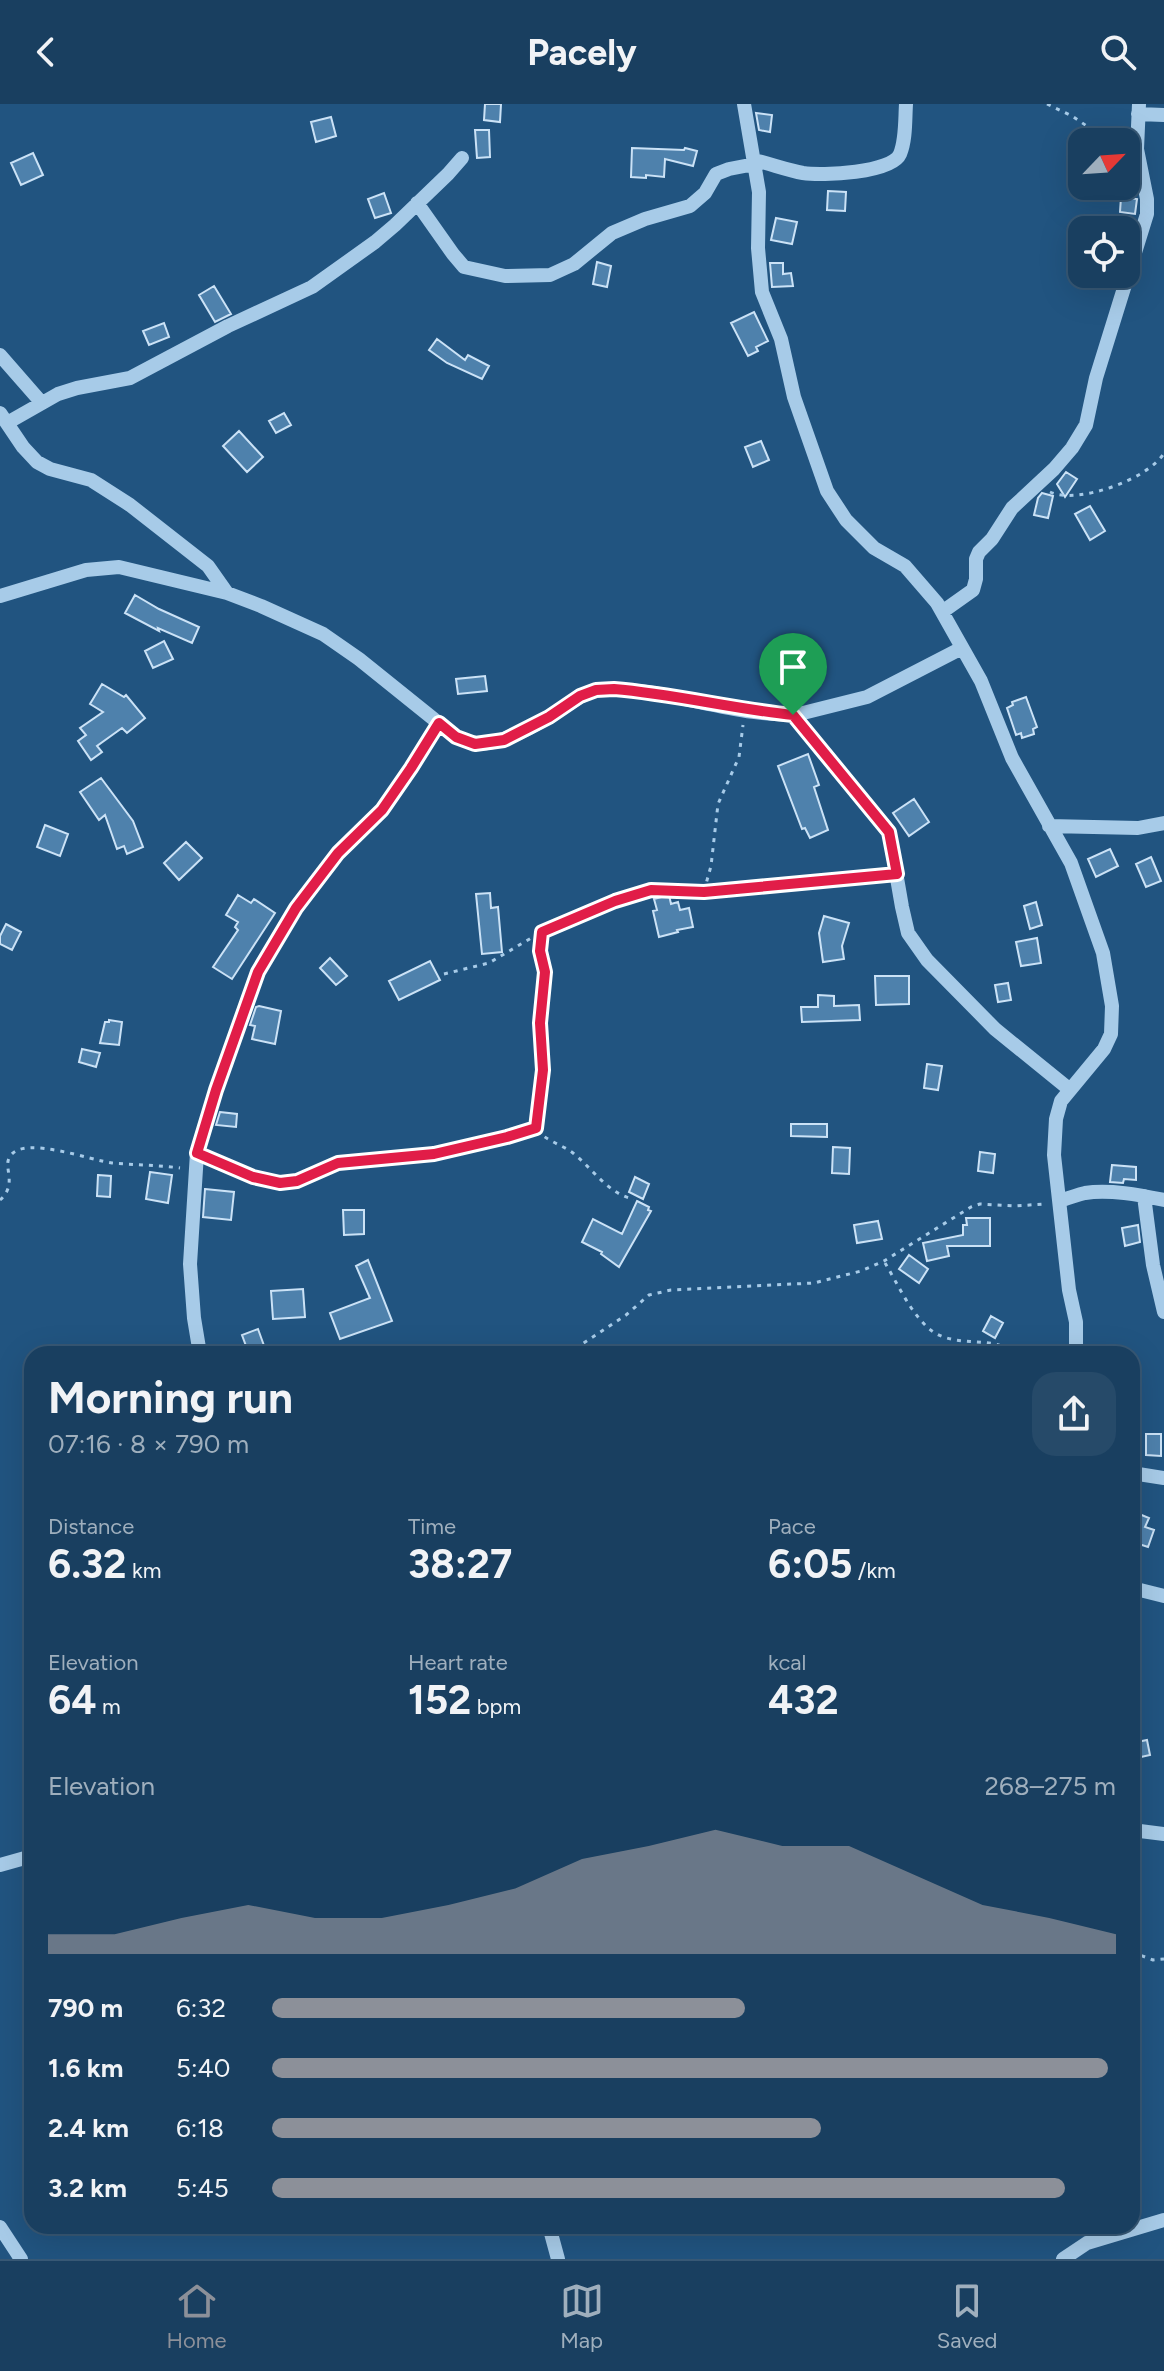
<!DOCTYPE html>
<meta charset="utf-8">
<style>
body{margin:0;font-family:Figtree,sans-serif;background:#264a69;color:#f1f3f6;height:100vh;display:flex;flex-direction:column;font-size:30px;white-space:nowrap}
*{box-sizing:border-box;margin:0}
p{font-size:26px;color:#9fafbd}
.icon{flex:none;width:44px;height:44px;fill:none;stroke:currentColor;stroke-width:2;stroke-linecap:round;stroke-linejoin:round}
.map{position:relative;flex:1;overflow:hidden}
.drawer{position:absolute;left:24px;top:1242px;width:1116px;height:888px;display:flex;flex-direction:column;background:#193f60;border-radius:24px;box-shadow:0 8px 32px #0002,0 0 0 2px #375875}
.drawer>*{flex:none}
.needle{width:52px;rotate:65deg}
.fabs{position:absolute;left:1068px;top:24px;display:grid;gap:16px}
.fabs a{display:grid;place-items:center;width:72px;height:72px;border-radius:16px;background:#193f60;box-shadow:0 8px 32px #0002,0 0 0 2px #375875;font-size:40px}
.pin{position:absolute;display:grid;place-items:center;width:68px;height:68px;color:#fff;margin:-82px -34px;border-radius:50% 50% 50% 0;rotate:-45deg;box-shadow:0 0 8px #0007}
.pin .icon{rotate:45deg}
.round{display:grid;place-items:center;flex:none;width:84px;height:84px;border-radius:24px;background:#264a69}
.head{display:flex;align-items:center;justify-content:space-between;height:136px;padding:0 24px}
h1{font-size:44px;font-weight:700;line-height:60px}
.figures{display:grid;grid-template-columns:repeat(3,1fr);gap:12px;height:136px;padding:8px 24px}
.figures div{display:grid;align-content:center}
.figures b{font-size:40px;font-weight:700}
.figures small{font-size:22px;font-weight:400}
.figures p{font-size:22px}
.chart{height:224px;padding:16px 24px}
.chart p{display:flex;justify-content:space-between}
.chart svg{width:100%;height:144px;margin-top:8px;fill:#8c9099;opacity:.7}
ul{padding:0 24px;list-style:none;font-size:26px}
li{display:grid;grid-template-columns:128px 96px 1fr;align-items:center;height:60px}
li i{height:20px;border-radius:10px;background:#8c9099}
header{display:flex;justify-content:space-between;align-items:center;height:104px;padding:0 24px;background:#193f60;font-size:36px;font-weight:700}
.tab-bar{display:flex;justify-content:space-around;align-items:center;height:112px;border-top:2px solid #375875;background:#193f60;font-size:22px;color:#9fafbd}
.tab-bar a{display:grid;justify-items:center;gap:4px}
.tab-bar .current{color:#8c9099}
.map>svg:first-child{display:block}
.building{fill:#4e81ac;stroke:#cbe2f6;stroke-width:2}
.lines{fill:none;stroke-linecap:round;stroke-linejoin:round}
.path{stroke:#a7cbe8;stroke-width:3;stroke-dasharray:4 6;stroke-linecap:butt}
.minor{stroke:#a7cbe8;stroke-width:14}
.route-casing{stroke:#fff;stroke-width:16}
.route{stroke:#e11d48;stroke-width:10}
</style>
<header><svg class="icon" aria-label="back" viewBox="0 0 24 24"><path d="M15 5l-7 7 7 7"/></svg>Pacely<svg class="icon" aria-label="search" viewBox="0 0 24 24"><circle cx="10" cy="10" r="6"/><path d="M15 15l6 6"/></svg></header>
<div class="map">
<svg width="1164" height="2155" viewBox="0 0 1164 2155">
<rect width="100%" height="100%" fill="#215480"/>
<path class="building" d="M 485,0 L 501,0 L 500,18 L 484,16 Z
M 756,9 L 772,11 L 770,28 L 759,26 Z
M 331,13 L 336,32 L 316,38 L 311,18 Z
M 475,26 L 489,26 L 490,53 L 477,54 Z
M 632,44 L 684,46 L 685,44 L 697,47 L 693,62 L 665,55 L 664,73 L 646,71 L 646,74 L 631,73 Z
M 33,49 L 43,71 L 21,81 L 11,59 Z
M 828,87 L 846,88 L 845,107 L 827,106 Z
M 384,89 L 391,109 L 375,114 L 368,95 Z
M 1121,93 L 1137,95 L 1135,110 L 1120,108 Z
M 776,114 L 797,118 L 792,140 L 771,136 Z
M 597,158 L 611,162 L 607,183 L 593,180 Z
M 770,159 L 783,159 L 783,170 L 791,169 L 793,182 L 772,183 Z
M 214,182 L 231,210 L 215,218 L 199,191 Z
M 754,208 L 768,237 L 756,243 L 758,247 L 748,252 L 731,219 Z
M 164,219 L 169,233 L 149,241 L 143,227 Z
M 437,235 L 465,256 L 468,251 L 489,262 L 482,275 L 447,259 L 429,246 Z
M 284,309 L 291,321 L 276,329 L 269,317 Z
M 239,327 L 263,353 L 247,368 L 223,342 Z
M 761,337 L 769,356 L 753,363 L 745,343 Z
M 1066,368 L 1077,375 L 1065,393 L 1057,380 Z
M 1042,389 L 1053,392 L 1048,414 L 1034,411 L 1038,394 Z
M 1090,402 L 1105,427 L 1090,436 L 1075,410 Z
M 135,491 L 159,505 L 199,523 L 192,539 L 158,524 L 159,527 L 125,509 Z
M 164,537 L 173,555 L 153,564 L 145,547 Z
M 485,572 L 487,587 L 458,590 L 456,575 Z
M 102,580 L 124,593 L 126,591 L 145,614 L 127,629 L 122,624 L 97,642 L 102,648 L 91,656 L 78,637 L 86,631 L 80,624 L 103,608 L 90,600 Z
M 1026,593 L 1037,623 L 1033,625 L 1034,630 L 1022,634 L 1021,629 L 1016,631 L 1007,604 L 1013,601 L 1012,598 Z
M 808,650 L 819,681 L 814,683 L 828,726 L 810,734 L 805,724 L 802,725 L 778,662 Z
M 101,674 L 133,717 L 143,743 L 127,750 L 124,742 L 117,745 L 105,711 L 99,716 L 80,688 Z
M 914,695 L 929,718 L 909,732 L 893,709 Z
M 45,721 L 68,730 L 60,752 L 37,743 Z
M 186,738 L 202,754 L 179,776 L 164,759 Z
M 1110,745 L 1118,762 L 1096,773 L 1088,755 Z
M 1151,753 L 1161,777 L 1146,783 L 1136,760 Z
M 490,789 L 491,804 L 498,803 L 502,848 L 482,850 L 476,790 Z
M 238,791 L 251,799 L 254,795 L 275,809 L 232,875 L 213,863 L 238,826 L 235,823 L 238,818 L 226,811 Z
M 669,791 L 671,800 L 678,798 L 680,806 L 689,804 L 693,823 L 677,826 L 678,828 L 659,833 L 653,807 L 657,806 L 654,795 Z
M 1036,798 L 1042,821 L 1030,825 L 1024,802 Z
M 824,812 L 849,819 L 842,842 L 844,855 L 823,858 L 819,829 Z
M 6,820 L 21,828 L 12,846 L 0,840 L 0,832 Z
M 1037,834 L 1041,859 L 1021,862 L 1016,838 Z
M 330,854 L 347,872 L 336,881 L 320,864 Z
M 430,857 L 440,876 L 399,896 L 389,877 Z
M 875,872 L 909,872 L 909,900 L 876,901 Z
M 1008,879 L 1011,896 L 998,898 L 995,881 Z
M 818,891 L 834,892 L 834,902 L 859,901 L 860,916 L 802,918 L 801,903 L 818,903 Z
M 259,902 L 281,907 L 275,940 L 252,935 L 255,922 L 250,921 L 256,903 Z
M 109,916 L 122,918 L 119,941 L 100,939 L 105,918 L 109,918 Z
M 82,945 L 100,949 L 96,963 L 79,958 Z
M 927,960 L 942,962 L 938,986 L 924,984 Z
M 220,1008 L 237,1010 L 236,1023 L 216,1021 Z
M 791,1020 L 827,1020 L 827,1033 L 791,1032 Z
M 833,1043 L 850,1044 L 849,1070 L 832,1069 Z
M 980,1048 L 995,1050 L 993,1069 L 978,1067 Z
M 1112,1061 L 1136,1063 L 1136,1076 L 1124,1075 L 1123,1079 L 1110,1078 Z
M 150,1068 L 172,1071 L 168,1099 L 146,1095 Z
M 98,1071 L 111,1072 L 110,1093 L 97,1092 Z
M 635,1073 L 649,1080 L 643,1095 L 629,1088 Z
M 205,1085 L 234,1088 L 231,1116 L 203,1113 Z
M 637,1097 L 649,1103 L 648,1106 L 651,1107 L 619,1163 L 601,1150 L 602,1148 L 582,1138 L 593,1115 L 622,1130 Z
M 343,1106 L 364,1106 L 364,1130 L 344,1131 Z
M 966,1114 L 990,1114 L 990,1142 L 947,1142 L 949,1152 L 927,1157 L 923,1139 L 963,1131 L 963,1121 L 967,1121 Z
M 878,1117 L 882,1135 L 857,1139 L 854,1121 Z
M 1138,1121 L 1140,1138 L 1125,1142 L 1122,1124 Z
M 909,1151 L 928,1165 L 919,1179 L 899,1165 Z
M 368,1156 L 392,1217 L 340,1235 L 330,1209 L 370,1194 L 356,1162 Z
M 303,1185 L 305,1213 L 273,1215 L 271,1187 Z
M 991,1212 L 1003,1219 L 995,1234 L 983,1227 Z
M 258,1225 L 267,1250 L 249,1250 L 242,1231 Z
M 1146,1330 L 1161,1330 L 1161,1352 L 1146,1351 Z
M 1132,1407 L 1149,1414 L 1145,1423 L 1154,1426 L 1148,1443 L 1139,1440 L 1134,1455 Z
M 1147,1636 L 1150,1651 L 1132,1655 L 1132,1639 Z"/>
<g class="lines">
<path class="path" d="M 1047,0 L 1072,12 L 1103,33 L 1118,38
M 1050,388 C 1077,401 1149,375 1164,349
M 704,787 L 711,762 L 718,700 L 739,653 L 743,621
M 542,828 L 540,847 L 545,868 L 540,919 L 543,966 L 536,1024 C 543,1036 561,1040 573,1049 C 592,1064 609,1091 634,1095
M 444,870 L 489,859 L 548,824 L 615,797 L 651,786 L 704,788 L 881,772
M 211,1055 L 253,1073 L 280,1079 L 297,1077 L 338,1059 L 434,1050 L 507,1033 L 536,1024
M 0,1096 C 19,1079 1,1062 11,1051 C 26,1032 90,1056 112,1059 C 135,1061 158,1061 180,1064
M 885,1159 C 898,1180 911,1211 932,1227 C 957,1245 993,1230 1016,1250
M 567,1250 L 626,1211 L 649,1191 L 671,1186 L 814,1179 L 861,1167 L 884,1157 L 971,1103 L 980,1100 L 1015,1102 L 1044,1100
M 1132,1848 L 1153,1856 L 1164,1855"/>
<path class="minor" d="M 744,0 L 759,88 L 758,144 L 762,188 L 781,235 L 794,293 L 827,387 L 846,416 L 874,444 L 905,462 L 937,499 L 981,577 L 1012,654 L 1071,759 L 1103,849 L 1112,902 L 1111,930 L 1104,945 L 1061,997 L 1056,1015 L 1054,1051 L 1069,1186 L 1076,1218 L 1076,1250
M 1138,10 L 1164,11
M 754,56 C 771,60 787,66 803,69 C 822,72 892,69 900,50 C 906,36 905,15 906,0
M 417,99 L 453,150 L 464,163 L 505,172 L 550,171 L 574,160 L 612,129 L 645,115 L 690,102 L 705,89 L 716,70 L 729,65 L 755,60
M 0,251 L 41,298
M 0,309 L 23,343 L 37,358 L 50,365 L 91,376 L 130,401 L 208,462 L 227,489
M 7,319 L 58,290 L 77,284 L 130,274 L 228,222 L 312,183 L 375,138 L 395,121 L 448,70 L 462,54
M 0,492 L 86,466 L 119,463 L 227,489 L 261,502 L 323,530 L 359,555 L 456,633 C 461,635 468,638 473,639 C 499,643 537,621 558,607 C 570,599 582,590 596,586 C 609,583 625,586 638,587 C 688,592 755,616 803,609 L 867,593 L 962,544
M 942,508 L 973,486 L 976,475 L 976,455 L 979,448 L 992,435 L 1012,404 L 1054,365 L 1072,344 L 1086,321 L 1096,274 L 1147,110 L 1147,95 L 1137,45 L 1139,0
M 793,611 L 889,728 L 902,803 L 908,829 L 927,856 L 995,925 L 1069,985
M 1049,722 L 1138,724 L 1164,719
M 1144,1092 L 1153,1161 L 1164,1208
M 1060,1097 C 1068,1094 1076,1091 1085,1089 C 1109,1085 1140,1091 1164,1096
M 200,1250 L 194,1214 L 190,1160 L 197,1049 L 216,986 L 258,868 L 296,804 L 338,749 L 382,706 L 411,664 L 439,619
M 1132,1369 L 1164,1374
M 1132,1484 L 1164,1492
M 1132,1726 L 1164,1730
M 0,1761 L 32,1752
M 549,2122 L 558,2155
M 0,2123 L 21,2155
M 1063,2155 L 1087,2139 L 1164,2116"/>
</g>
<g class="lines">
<defs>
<path id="route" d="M 614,585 C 675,590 733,605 793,611 L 889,728 L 897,770 L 704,788 L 651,786 L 615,797 L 542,828 L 540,847 L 545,868 L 540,919 L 543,966 L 536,1024 L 507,1033 L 434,1050 L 338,1059 L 297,1077 L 280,1079 L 253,1073 L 197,1049 L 216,986 L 258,868 L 296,804 L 338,749 L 382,706 L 411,664 L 439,619 L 456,633 L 475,640 L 504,636 L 549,613 L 580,592 L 596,586 Z"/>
</defs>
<use href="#route" class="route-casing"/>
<use href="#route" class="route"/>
</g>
</svg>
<div class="fabs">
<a><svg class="needle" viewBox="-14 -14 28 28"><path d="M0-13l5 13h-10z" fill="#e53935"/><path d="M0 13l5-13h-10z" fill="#9fafbd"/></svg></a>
<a><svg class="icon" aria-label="locate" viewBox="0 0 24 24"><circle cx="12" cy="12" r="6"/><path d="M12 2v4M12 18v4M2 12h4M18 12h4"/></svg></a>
</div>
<div class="pin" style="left:793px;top:611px;background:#1e9e55"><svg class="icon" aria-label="arrive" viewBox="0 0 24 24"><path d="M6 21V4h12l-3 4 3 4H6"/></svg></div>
<section class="drawer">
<div class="head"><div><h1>Morning run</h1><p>07:16 · 8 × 790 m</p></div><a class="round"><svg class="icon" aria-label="share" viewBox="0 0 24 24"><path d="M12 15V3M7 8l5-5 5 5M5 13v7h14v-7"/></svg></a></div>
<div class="figures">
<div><p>Distance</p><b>6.32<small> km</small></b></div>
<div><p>Time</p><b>38:27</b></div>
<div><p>Pace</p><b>6:05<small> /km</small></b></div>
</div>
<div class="figures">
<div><p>Elevation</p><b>64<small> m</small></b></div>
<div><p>Heart rate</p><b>152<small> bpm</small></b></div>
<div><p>kcal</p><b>432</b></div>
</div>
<div class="chart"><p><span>Elevation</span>268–275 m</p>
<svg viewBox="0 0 160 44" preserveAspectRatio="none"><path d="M0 44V38L10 38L20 33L30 29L40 33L50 33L60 29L70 24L80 15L90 11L100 6L110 11L120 11L130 20L140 29L150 33L160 38V44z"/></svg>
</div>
<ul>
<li><b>790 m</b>6:32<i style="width:56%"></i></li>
<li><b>1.6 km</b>5:40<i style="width:99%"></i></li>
<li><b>2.4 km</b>6:18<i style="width:65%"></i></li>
<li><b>3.2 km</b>5:45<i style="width:94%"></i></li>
</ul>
</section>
</div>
<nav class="tab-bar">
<a class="current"><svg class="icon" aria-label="home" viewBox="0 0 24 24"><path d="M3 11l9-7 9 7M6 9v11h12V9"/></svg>Home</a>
<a><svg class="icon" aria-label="map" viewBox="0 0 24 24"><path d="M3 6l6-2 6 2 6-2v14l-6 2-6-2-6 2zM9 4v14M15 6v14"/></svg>Map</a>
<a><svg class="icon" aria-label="saved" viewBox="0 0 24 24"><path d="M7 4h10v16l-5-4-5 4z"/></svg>Saved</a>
</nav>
